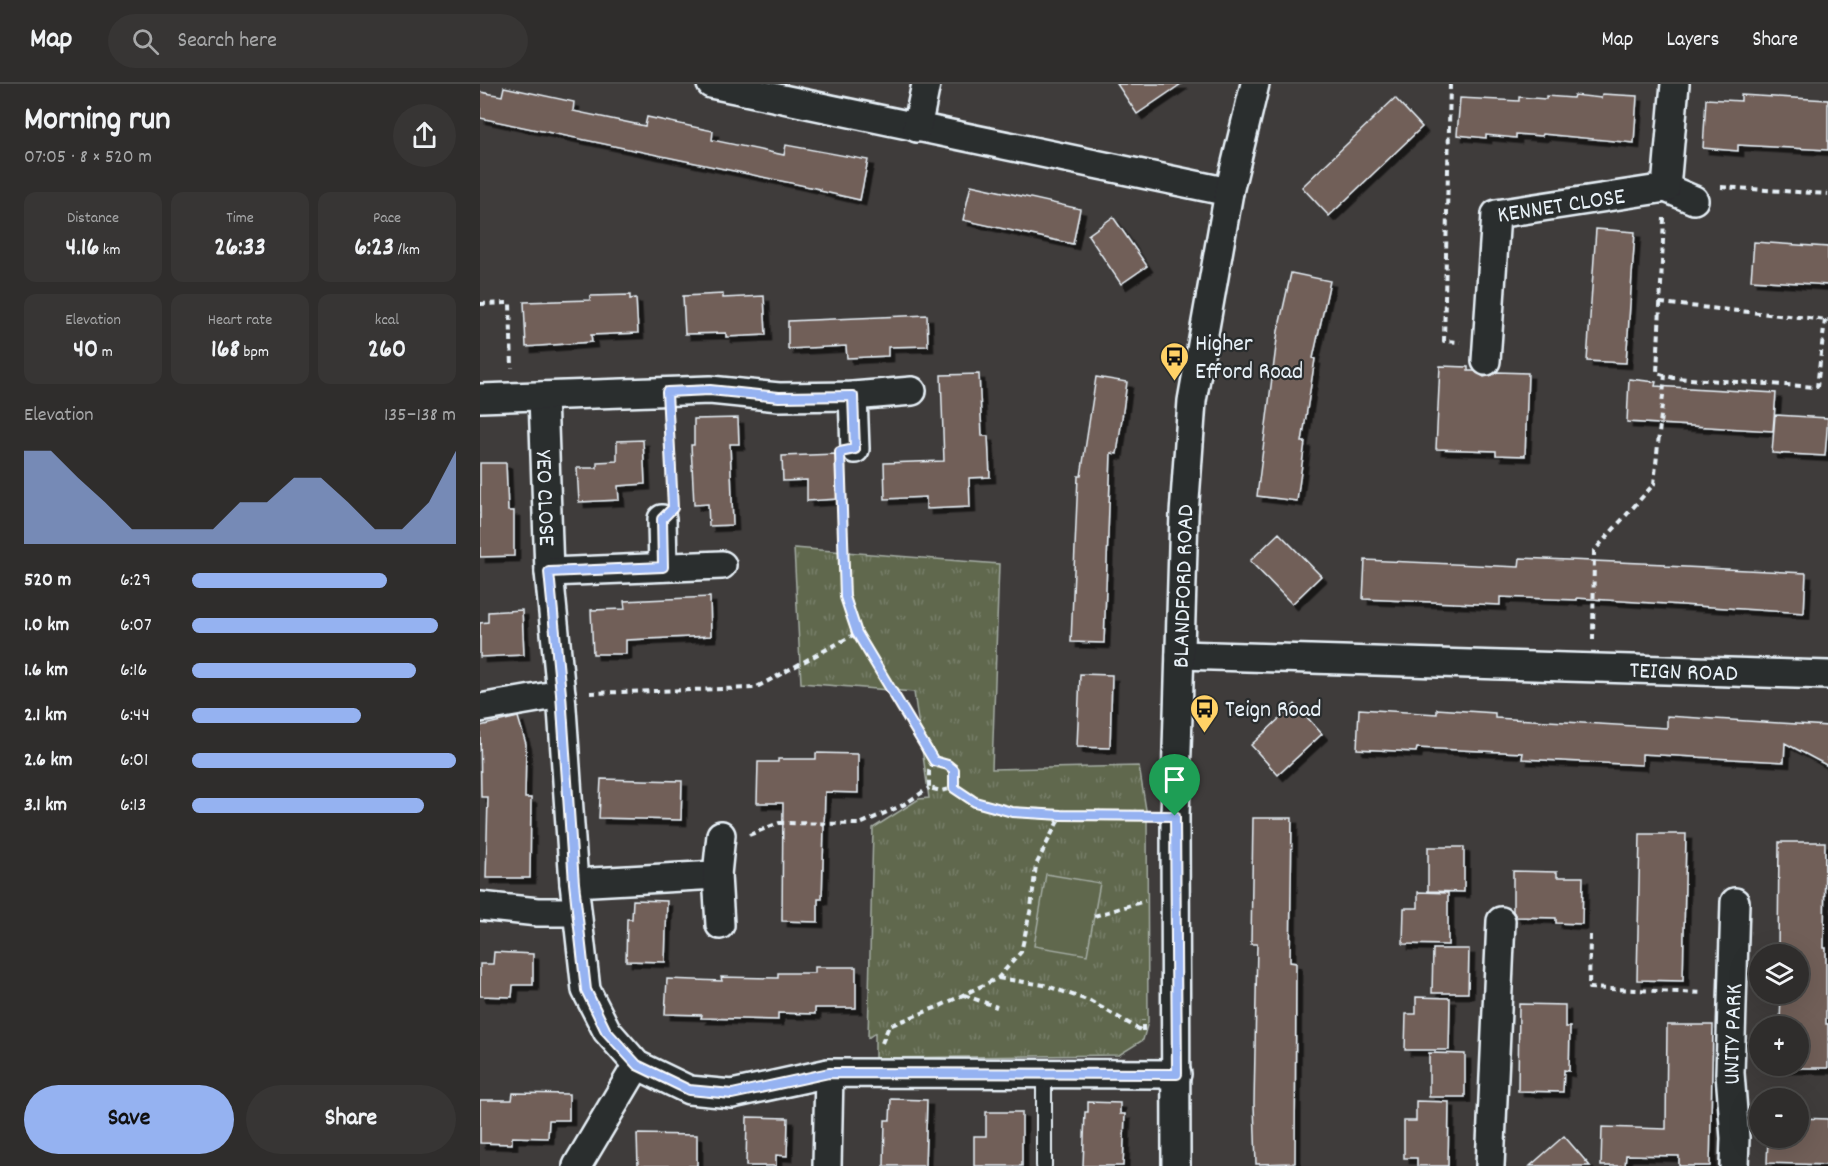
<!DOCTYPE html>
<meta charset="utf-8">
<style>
body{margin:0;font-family:Dekko,sans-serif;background:#373534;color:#f1f3f6;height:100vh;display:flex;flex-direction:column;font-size:22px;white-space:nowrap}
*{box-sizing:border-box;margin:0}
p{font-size:20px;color:#a7a8a9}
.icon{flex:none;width:33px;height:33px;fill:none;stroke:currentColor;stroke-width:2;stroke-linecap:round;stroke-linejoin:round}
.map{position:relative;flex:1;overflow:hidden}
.panel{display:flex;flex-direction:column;background:#2f2d2c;width:480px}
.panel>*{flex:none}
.buttons{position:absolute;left:1269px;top:860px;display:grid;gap:12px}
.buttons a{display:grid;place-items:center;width:60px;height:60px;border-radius:50%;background:#2f2d2c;box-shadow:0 6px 24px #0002,0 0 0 2px #4a4948;font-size:30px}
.pin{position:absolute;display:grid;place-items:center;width:51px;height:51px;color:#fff;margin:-62px -26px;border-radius:50% 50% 50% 0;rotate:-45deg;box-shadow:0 0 6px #0007}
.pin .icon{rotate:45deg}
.round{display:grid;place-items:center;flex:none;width:63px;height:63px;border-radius:32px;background:#373534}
.overview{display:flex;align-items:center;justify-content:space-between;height:102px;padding:0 24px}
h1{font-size:33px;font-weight:700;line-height:45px}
.figures{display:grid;grid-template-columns:repeat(3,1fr);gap:9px;height:102px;padding:6px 24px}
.figures div{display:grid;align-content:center;border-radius:12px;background:#373534;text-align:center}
.figures b{font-size:26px;font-weight:700}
.figures small{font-size:16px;font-weight:400}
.figures p{font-size:16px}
.chart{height:168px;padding:12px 24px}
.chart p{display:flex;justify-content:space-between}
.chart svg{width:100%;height:108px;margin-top:6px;fill:#95b2f1;opacity:.7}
.action{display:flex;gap:12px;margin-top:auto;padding:12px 24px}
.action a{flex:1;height:69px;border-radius:36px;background:#95b2f1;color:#111;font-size:24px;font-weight:700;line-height:69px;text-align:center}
.action a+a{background:#373534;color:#f1f3f6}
ul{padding:0 24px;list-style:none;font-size:20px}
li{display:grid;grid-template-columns:96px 72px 1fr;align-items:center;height:45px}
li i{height:15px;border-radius:8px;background:#95b2f1}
header{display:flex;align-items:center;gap:36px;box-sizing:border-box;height:84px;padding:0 30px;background:#2f2d2c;border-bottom:2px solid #4a4948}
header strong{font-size:28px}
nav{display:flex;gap:33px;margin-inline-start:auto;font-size:21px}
.search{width:420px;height:54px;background:#373534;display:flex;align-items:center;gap:15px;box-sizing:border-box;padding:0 21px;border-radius:33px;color:#a7a8a9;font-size:22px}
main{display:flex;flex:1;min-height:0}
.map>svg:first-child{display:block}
.grass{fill:url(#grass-tufts);stroke:#a4aca3;stroke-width:1.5}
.pitch{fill:#60684e;stroke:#a4aca3;stroke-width:1.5}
.building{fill:#715f59;stroke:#e8f1f8;stroke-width:1.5;filter:url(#shadow)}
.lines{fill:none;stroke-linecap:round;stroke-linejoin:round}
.lane-casing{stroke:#e8f1f8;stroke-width:18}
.street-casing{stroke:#e8f1f8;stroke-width:32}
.path{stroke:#e8f1f8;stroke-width:4;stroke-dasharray:6 4.5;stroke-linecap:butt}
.lane{stroke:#2a2d2e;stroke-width:14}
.street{stroke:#2a2d2e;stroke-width:27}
.route-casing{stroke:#fff;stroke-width:12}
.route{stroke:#95b2f1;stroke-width:8}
.labels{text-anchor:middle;stroke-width:4.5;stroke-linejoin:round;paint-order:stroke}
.street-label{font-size:24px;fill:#e8f1f8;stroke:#2a2d2e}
.poi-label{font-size:24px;fill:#e8f1f8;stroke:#2a2d2e;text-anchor:start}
</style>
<header>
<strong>Map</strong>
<div class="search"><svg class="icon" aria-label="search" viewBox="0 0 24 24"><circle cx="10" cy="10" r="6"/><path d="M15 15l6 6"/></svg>Search here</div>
<nav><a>Map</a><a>Layers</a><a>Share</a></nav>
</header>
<main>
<section class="panel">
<div class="overview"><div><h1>Morning run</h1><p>07:05 · 8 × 520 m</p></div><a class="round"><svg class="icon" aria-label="share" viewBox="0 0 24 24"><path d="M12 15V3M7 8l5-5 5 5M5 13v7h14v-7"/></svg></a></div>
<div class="figures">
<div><p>Distance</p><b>4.16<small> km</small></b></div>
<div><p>Time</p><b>26:33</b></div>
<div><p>Pace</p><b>6:23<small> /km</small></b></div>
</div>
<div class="figures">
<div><p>Elevation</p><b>40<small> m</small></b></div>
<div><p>Heart rate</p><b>168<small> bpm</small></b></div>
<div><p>kcal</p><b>260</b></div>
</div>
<div class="chart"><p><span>Elevation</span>135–138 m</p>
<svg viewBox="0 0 160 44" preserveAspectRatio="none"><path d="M0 44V6L10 6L20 17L30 27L40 38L50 38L60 38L70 38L80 27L90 27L100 17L110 17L120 27L130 38L140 38L150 27L160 6V44z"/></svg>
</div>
<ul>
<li><b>520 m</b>6:29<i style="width:74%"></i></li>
<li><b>1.0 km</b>6:07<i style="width:93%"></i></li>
<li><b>1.6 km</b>6:16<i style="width:85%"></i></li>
<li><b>2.1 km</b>6:44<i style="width:64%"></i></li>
<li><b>2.6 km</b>6:01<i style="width:100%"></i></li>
<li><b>3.1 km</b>6:13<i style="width:88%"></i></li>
</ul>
<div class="action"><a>Save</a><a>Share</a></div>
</section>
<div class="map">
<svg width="1348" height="1082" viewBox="0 0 1348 1082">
<defs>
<pattern id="grass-tufts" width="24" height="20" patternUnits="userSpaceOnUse" patternTransform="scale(1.5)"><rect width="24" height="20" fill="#60684e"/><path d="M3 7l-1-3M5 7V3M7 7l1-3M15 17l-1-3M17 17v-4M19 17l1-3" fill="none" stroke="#777e68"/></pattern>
<filter id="shadow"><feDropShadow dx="5.5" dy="5.5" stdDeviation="0" flood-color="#0009"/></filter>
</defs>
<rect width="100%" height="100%" fill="#3f3c3b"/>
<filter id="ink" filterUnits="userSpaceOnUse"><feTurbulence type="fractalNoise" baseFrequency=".0167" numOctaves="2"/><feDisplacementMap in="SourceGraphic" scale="12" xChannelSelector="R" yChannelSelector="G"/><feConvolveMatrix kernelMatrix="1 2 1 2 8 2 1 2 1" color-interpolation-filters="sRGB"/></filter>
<g filter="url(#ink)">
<path class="grass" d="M 314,464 L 519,480 L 512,685 L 659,682 L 667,732 L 668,938 L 663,956 L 639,971 L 395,974 L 395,949 L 388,954 L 393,744 L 439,715 L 449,714 L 434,608 L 321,599 Z"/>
<path class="pitch" d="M 566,790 L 620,799 L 607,871 L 554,862 Z"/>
<path class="building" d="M 637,0 L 701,0 L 657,30 Z
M 24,3 L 94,18 L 93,27 L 165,42 L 167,33 L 233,47 L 232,56 L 304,71 L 306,61 L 388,76 L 380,116 L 340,107 L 340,105 L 0,34 L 0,8 L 22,12 Z
M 1122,10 L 1157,12 L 1154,59 L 1063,50 L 1062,52 L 1036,50 L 1036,54 L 1006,51 L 1006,54 L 977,51 L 980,14 L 1039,17 L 1039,13 L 1066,15 L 1066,12 L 1093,14 L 1094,11 L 1121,14 Z
M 1261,11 L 1348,16 L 1348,66 L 1258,61 L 1258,67 L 1223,64 L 1226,15 L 1261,17 Z
M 915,14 L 942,43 L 849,132 L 822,103 Z
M 491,101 L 600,125 L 593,160 L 483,136 Z
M 633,133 L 667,182 L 641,200 L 608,151 Z
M 1116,145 L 1155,148 L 1146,279 L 1107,277 Z
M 1274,158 L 1348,163 L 1348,201 L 1271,196 Z
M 811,189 L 850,197 L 833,274 L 835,275 L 822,358 L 825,358 L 817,417 L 777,412 L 798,247 Z
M 243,210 L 243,214 L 284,212 L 286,251 L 246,253 L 246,249 L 205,250 L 203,212 Z
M 150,211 L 150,215 L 156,214 L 158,249 L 111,251 L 112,258 L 46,263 L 44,218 L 110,216 L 110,212 Z
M 447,231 L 448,262 L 408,263 L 408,272 L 367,274 L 366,262 L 308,265 L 308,237 Z
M 960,282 L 988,283 L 988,287 L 995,287 L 1004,293 L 1012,291 L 1017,288 L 1048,289 L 1045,372 L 1016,371 L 1016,367 L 956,365 Z
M 499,290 L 502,352 L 508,352 L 510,393 L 489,394 L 490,423 L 446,425 L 446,413 L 405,415 L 404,379 L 464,377 L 461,291 Z
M 616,293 L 647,298 L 637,370 L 631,369 L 624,559 L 591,558 L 598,392 L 601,392 Z
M 1149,295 L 1176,298 L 1175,302 L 1296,309 L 1293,347 L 1147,338 Z
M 1295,331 L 1348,334 L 1345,372 L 1292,369 Z
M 258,334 L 259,360 L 250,360 L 253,441 L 229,442 L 228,420 L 214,421 L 211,361 L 214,361 L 214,335 Z
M 163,356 L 165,400 L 138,402 L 139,416 L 99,418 L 97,384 L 117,384 L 117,378 L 137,377 L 137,357 Z
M 356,370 L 358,415 L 327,417 L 327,396 L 303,397 L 302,372 Z
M 0,379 L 26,379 L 28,427 L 34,427 L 34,472 L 0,473 Z
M 799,449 L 841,492 L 812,520 L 770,477 Z
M 1040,474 L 1185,480 L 1185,482 L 1326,489 L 1324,529 L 1097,514 L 1097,516 L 1020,513 L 1020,521 L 883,515 L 885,476 L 1039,483 Z
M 230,513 L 231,552 L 146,556 L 146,570 L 113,570 L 111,526 L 145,525 L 144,517 Z
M 42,526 L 44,571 L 0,573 L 0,539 L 8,538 L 8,528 Z
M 600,590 L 632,591 L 630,664 L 597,663 Z
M 815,620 L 842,650 L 798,691 L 771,661 Z
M 879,625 L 957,630 L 957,625 L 1015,629 L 1015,634 L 1187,644 L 1187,632 L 1348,642 L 1348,682 L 1305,659 L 1304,678 L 1162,670 L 1162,681 L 1042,675 L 1043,669 L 937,664 L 936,668 L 877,665 Z
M 38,633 L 46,660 L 45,714 L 51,714 L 50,794 L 6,794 L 8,713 L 1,713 L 0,642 Z
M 336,669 L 378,670 L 378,709 L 345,708 L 342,815 L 338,815 L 338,838 L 302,837 L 303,719 L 277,719 L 278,678 L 298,678 L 298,675 L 336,675 Z
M 121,695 L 202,697 L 201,736 L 119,734 Z
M 773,734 L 812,734 L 810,878 L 816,879 L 815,1079 L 776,1080 L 774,1020 L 777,860 L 771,860 Z
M 1160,750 L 1206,750 L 1203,897 L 1157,896 Z
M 1299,758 L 1345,758 L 1344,864 L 1346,864 L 1346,940 L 1348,940 L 1348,984 L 1303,984 L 1303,981 L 1318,981 L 1318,942 L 1304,942 L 1304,939 L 1300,939 L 1301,909 L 1318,909 L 1318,870 L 1298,870 Z
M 948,763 L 984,763 L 984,808 L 948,807 Z
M 1033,787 L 1077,788 L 1077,793 L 1103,793 L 1102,840 L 1076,839 L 1076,834 L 1036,833 L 1033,827 Z
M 938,808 L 968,809 L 968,861 L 923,860 L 924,824 L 938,824 Z
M 153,816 L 187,817 L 185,878 L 146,877 L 147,835 L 152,835 Z
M 953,865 L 989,865 L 988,909 L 952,909 Z
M 14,868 L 53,870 L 53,901 L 33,901 L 32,913 L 0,912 L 0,880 L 13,880 Z
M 335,883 L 376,883 L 376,924 L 335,924 L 335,930 L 298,929 L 298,936 L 221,934 L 222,931 L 185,930 L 187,895 L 242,897 L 241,893 L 298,894 L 298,889 L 335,889 Z
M 936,913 L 970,914 L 969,966 L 925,966 L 926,930 L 936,930 Z
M 1039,920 L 1085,921 L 1085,943 L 1090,943 L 1089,987 L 1084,986 L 1083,1008 L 1038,1007 Z
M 1187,941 L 1233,941 L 1230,1082 L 1199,1082 L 1199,1072 L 1146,1071 L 1145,1082 L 1121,1082 L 1122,1043 L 1186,1045 Z
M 949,969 L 985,970 L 985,1013 L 949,1013 Z
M 33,1009 L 89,1010 L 89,1036 L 69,1036 L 68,1054 L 32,1053 L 32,1060 L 0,1059 L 0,1016 L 32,1016 Z
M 411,1015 L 447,1016 L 445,1082 L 404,1082 L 405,1036 L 410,1036 Z
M 936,1017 L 969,1018 L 968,1082 L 937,1082 L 937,1074 L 924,1074 L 924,1037 L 936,1037 Z
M 608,1018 L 640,1019 L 640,1030 L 645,1030 L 643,1082 L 603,1082 L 605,1028 L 608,1028 Z
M 506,1028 L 542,1028 L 542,1082 L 494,1082 L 494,1052 L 506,1052 Z
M 267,1033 L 308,1034 L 307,1072 L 296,1071 L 296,1082 L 266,1082 Z
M 1318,1034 L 1348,1035 L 1348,1081 L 1287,1079 L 1288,1053 L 1318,1053 Z
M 157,1050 L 217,1051 L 217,1082 L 158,1082 Z
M 1084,1052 L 1110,1082 L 1050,1082 Z"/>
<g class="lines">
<defs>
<path id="lane" d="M 564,990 L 564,1082"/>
<g id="street">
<path d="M 231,0 L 749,108"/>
<path d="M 437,44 L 446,0"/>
<path d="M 1186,104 L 1214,116"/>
<path id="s1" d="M 1006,277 L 1016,130 L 1186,104 L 1195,0"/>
<path id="s2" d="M 63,312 L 69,488 L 81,610 L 94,799 L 106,906 L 127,947 L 157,981 L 209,1006 L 252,1010 L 349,989 L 697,990"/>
<path d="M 373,312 L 375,365"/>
<path d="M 0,314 L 230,306 L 299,313 L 373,312 L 432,307"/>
<path d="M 182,435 L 183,483"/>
<path d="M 69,488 L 242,481"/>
<path id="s3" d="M 700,571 L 1348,591"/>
<path d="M 0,624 L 81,610"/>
<path d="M 94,799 L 237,791"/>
<path d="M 0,822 L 58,828 L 97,828"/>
<path d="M 240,841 L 237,791 L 241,751"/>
<path d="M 97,1082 L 157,981"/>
<path d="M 347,1082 L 349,989"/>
<path id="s4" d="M 696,1082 L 695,732 L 704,430 L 712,317 L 749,108 L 775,0"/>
<path d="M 1010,1082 L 1021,837"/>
<path id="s5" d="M 1254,1082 L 1255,1054 L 1250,989 L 1255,818"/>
</g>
</defs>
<use href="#lane" class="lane-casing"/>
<use href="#street" class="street-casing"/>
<path class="path" d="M 970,0 L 964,257 L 980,258
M 1241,103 L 1348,110
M 1184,134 L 1177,289 L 1194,294 L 1337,303 L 1345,236
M 1180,219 L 1348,236
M 0,220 L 30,219 L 32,284
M 189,336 L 192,409
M 361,390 L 365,513 L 377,549 L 454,677 L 468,681 L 474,686 L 474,704 L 495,718 L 532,728 L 581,731 L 665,732
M 1113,556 L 1114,467 L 1174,400 L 1185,291
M 110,609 L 275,604 L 377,549
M 454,677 L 449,687 L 449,704 L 461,707 L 474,704
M 269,751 L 299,739 L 380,740 L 423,721 L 449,704
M 614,832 L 665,817
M 1110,851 L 1109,904 L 1223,909
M 518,894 L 564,901 L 610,917 L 664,948
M 484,911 L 517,923
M 663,947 L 663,936
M 402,959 L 409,942 L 460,922 L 518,894 L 541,868 L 551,824 L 556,781 L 581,731"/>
<use href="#lane" class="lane"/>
<use href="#street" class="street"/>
</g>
</g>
<g class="lines" filter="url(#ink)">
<defs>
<path id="route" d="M 230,306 L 299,313 L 373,312 L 375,365 L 360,368 L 365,513 L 377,549 L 454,677 L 468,681 L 474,686 L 474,704 L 495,718 L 532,728 L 581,731 L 695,732 L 697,990 L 349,989 L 252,1010 L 209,1006 L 157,981 L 126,947 L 106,906 L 94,799 L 81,610 L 69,488 L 183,483 L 182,435 L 193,424 L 187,308 Z"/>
</defs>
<use href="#route" class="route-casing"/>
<use href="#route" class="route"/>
</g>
<defs>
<symbol id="bus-pin" viewBox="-11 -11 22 30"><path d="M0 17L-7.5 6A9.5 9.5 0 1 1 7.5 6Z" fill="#ffd166" stroke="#2a2d2e"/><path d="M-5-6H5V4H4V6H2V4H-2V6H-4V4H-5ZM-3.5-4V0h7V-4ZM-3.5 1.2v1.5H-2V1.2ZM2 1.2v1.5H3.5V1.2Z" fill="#111"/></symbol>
</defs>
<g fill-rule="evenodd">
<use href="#bus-pin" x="678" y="256" width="33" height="45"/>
<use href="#bus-pin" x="708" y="608" width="33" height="45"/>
</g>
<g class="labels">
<g class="street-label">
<text dy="8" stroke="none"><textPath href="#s1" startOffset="213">KENNET CLOSE</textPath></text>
<text dy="8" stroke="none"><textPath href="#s2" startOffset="102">YEO CLOSE</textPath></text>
<text dy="8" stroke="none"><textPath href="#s4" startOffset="580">BLANDFORD ROAD</textPath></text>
<text dy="8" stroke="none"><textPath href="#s3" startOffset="504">TEIGN ROAD</textPath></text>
<text dy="8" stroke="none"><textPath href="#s5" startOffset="132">UNITY PARK</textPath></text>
</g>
<g class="poi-label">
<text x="715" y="266">Higher<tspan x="715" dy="28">Efford Road</tspan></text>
<text x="745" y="632">Teign Road</text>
</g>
</g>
</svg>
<div class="buttons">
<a><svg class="icon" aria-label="layers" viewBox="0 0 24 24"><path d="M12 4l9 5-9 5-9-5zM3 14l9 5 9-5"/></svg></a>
<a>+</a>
<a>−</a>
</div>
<div class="pin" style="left:695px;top:732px;background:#1e9e55"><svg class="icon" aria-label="arrive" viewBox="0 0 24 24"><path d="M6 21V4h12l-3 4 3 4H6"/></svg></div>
</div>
</main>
